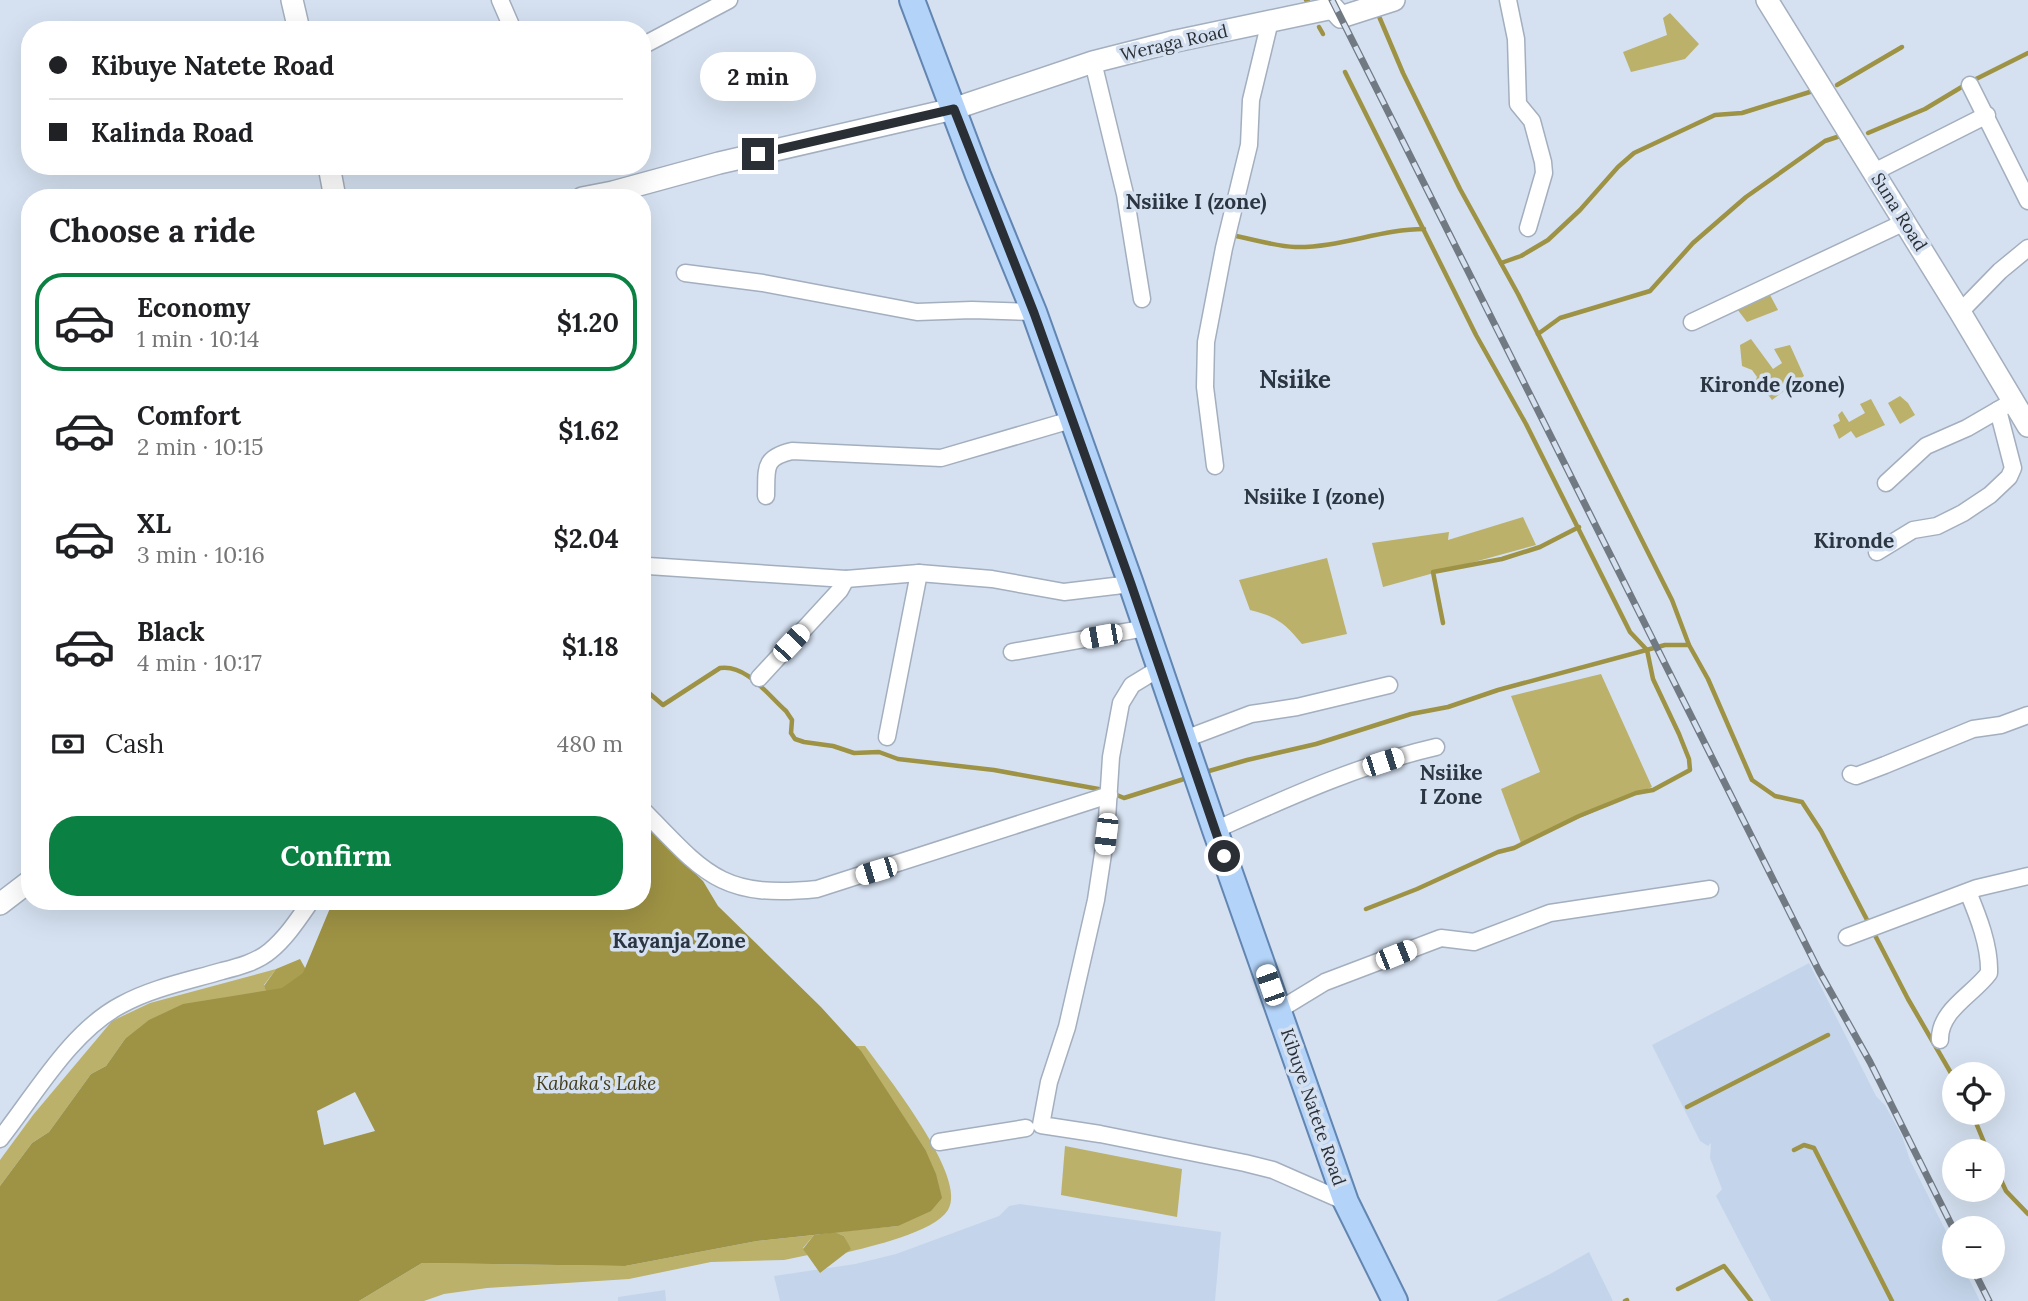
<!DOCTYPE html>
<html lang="en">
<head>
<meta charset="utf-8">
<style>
  body { margin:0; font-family:Lora,serif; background:#f2f2f2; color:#202124; height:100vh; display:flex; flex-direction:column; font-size:26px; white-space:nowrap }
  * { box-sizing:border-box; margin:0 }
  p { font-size:23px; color:#757577 }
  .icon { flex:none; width:38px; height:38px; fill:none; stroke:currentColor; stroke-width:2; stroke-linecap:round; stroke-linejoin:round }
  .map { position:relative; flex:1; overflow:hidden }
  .sheet { position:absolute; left:21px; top:189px; width:630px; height:721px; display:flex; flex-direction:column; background:#fff; border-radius:28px; box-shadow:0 7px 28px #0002 }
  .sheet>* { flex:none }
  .top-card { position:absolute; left:21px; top:21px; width:630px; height:154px; border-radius:28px; box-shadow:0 7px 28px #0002; display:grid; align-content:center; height:154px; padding:0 28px; background:#fff }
  .fabs { position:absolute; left:1942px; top:1062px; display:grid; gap:14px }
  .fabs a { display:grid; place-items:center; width:63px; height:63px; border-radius:50%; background:#fff; box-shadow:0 7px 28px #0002; font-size:35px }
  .end { position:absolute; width:32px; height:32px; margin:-16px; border:9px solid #2a2f35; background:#fff; box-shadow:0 0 0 4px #fff }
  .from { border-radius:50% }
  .bubble { position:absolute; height:49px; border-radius:24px; background:#fff; box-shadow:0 7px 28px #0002; font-size:23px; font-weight:700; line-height:49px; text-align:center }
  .car { position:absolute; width:21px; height:42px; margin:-21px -10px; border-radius:9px; box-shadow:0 0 5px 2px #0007; background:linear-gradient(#fff 24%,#345 0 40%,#fff 0 76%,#345 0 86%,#fff 0) }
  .top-card b { display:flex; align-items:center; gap:24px; height:66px; font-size:26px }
  .top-card b+b { border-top:2px solid #e0e0e0 }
  .top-card i { width:18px; height:18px; background:#202124 }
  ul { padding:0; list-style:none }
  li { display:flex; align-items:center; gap:21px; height:98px; margin:0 14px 10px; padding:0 14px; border:4px solid transparent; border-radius:28px }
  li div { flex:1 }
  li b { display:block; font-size:26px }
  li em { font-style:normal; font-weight:700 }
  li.current { border-color:#0b8043 }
  li>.icon { width:63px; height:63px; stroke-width:1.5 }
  h2 { padding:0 28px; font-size:32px; line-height:84px }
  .pay { display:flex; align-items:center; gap:18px; height:77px; padding:0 28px; font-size:26px }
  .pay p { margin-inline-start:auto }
  .action { display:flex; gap:14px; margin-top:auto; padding:14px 28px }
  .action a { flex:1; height:80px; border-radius:28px; background:#0b8043; color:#fff; font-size:28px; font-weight:700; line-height:80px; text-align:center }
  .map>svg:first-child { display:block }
</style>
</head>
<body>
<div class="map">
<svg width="2028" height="1301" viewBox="0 0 2028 1301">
  <rect width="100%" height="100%" fill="#d5e1f1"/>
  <g fill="#c4d5eb">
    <path d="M 1809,963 L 1876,1096 L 1885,1105 L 1902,1136 L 1910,1160 L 1955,1249 L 1955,1267 L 1963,1267 L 1980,1301 L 1771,1301 L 1743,1248 L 1716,1196 L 1722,1189 L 1710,1158 L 1711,1143 L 1708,1146 L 1700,1141 L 1652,1045 Z"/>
    <path d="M 1020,1204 L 1221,1232 L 1215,1301 L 780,1301 L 774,1276 L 855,1264 L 896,1254 L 999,1216 L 1009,1206 Z"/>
    <path d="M 1589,1252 L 1613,1301 L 1496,1301 L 1550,1274 Z"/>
    <path d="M 665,1290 L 666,1301 L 618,1301 L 618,1297 Z"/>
  </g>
  <g fill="#bbb16b">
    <path d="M 1670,13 L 1699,44 L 1685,59 L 1631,72 L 1623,52 L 1667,35 L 1663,18 Z"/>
    <path d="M 1769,293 L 1778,310 L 1747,322 L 1737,309 Z"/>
    <path d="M 1751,339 L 1773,369 L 1782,363 L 1774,349 L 1790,345 L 1804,376 L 1772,400 L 1766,392 L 1758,395 L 1755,382 L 1757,377 L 1752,370 L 1742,366 L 1740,345 Z"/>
    <path d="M 1900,396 L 1908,403 L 1915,415 L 1900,424 L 1888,403 Z"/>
    <path d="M 1871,399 L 1885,425 L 1856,438 L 1851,431 L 1839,439 L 1833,425 L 1840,421 L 1838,415 L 1842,411 L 1849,422 L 1865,413 L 1860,404 Z"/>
    <path d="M 1523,517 L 1536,545 L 1383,587 L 1372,543 L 1449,532 L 1448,540 Z"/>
    <path d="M 1327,558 L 1347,634 L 1302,644 C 1284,622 1277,617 1250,610 L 1239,580 Z"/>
    <path d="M 1601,674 L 1652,787 L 1521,843 L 1501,789 L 1540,772 L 1511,696 Z"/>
    <path d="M 276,969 L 264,985 L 266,992 L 125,1039 L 106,1066 L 91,1074 L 49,1132 L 32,1143 L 0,1186 L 0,1160 L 33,1115 L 112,1021 L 150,1003 Z"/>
    <path d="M 856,1046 L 865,1046 C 885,1074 969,1178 948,1210 C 933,1233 871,1246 845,1253 L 850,1249 L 844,1236 L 835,1232 L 898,1226 L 925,1149 Z"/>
    <path d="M 1065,1146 L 1182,1169 L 1177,1217 L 1061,1195 Z"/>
    <path d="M 814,1235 L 803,1248 L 808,1255 L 784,1260 L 711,1262 L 629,1279 L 487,1288 L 444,1294 L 424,1301 L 359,1301 L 422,1263 L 625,1266 L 757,1241 Z"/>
  </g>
  <g fill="#aa9e50">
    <path d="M 300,959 L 313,982 L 269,1000 L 264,986 L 276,969 Z"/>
    <path d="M 835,1232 L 844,1236 L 851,1249 L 820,1273 L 803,1249 L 814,1235 Z"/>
  </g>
  <path fill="#9e9244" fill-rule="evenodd" d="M 642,822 L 703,881 L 718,906 L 821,1007 L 861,1051 L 925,1149 L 936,1174 L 942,1198 L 931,1211 L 898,1226 L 757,1241 L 625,1266 L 422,1263 L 359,1301 L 0,1301 L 0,1186 L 32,1143 L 49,1132 L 91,1074 L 106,1066 L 125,1039 L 149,1020 L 183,1004 L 282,988 L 303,973 L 333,901 L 642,901 ZM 355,1092 L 375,1131 L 324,1145 L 317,1111 Z"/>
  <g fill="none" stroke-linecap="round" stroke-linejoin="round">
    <g stroke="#9e9244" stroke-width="4.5">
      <path d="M 1306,0 L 1308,0"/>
      <path d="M 1378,14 L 1403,73 L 1460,189 L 1518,294 L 1672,600 L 1689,645 L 1708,679 L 1752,780 L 1775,796 L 1802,802 L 1821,831 L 1908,999 L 1955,1080"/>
      <path d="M 1319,27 L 1323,34"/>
      <path d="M 1345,72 L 1476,335 L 1526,424 L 1630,632 L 1647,650 L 1653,679 L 1679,734 L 1689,759 L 1690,770 L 1653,790 L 1636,793 L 1579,816 L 1514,848 L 1498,852 L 1417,889 L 1366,909"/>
      <path d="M 1972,81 L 2028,53"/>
      <path d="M 1837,85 L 1902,47"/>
      <path d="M 1868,133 L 1925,109 L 1965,85"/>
      <path d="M 1231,235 C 1252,239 1274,246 1295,247 C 1339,248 1381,229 1424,229"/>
      <path d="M 1501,263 L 1521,256 L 1548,240 L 1580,210 L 1618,167 L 1634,153 L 1715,115 L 1742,113 L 1813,91"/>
      <path d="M 1538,334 L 1560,318 L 1650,291 L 1693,243 L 1746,197 L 1825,141 L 1843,135"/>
      <path d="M 1443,623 L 1433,572 L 1502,559 L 1540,547 L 1579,527"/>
      <path d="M 642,687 L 663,705 L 720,668 C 746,664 767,694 786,711 L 792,720 L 791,733 L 795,739 L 804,742 L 833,746 L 854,753 L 879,752 L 898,759 L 994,770 L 1104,790"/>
      <path d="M 1202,773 L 1247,760 L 1316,744 L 1411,714 L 1448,707 L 1498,690 L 1665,645 L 1689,645"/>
      <path d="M 1112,793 L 1124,798 L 1187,778"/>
      <path d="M 1687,1107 L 1828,1035"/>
      <path d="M 1972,1113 L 1988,1152"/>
      <path d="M 1794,1150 L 1804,1145 L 1814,1148 L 1892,1301"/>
      <path d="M 1993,1163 L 2006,1191 L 2028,1214"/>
      <path d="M 1678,1289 L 1724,1266 L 1751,1301"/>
      <path d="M 1625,1301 L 1627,1300"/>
    </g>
    <defs>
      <g id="street">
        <path d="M 500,0 L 513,30"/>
        <path d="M 1508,0 L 1516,39 L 1518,104 L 1532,121 L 1543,162 L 1544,173 L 1528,228"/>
        <path d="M 642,46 L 729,0"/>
        <path d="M 1093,62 L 1125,194 L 1142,299"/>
        <path d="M 1970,85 L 2028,201"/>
        <path d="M 1874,172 L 1987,115"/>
        <path d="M 685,273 L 763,283 L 917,312 L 972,310 L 1034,312"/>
        <path d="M 1960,312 L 2000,271 L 2028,248"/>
        <path d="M 1692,322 L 1905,222"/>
        <path d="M 1215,466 L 1205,387 L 1206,342 L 1224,248 L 1249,145 L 1251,100 L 1270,21"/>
        <path d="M 1886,483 L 1926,446 L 1967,428 L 2005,406"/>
        <path d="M 766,496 C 767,469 762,458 792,451 L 941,458 L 1071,420"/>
        <path d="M 1877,552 L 1913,530 L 1937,526 L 1963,513 L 1990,495 L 2009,477 L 2013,468 L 1998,410"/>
        <path d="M 648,566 L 846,579 L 919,573 L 992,579 L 1064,592 L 1131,584"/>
        <path d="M 1012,652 L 1146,628"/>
        <path d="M 1160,668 L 1132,685 L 1121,703 L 1111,757 L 1106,834 L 1096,900 L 1067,1027 L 1049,1082 L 1041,1125 L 1100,1134 L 1245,1163 L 1273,1170 L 1346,1202"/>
        <path d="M 759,678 L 840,590 L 846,579"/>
        <path d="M 887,737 L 919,573"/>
        <path d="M 1185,739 L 1251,714 L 1297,707 L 1389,685"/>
        <path d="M 1851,774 L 1856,776 L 1885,765 L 1973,729 L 2001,725 L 2028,715"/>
        <path d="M 642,809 C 705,874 721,899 817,889 L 1109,795"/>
        <path d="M 1215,830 C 1287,798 1358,765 1436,747"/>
        <path d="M 1847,937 L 1977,888 L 2028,876"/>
        <path d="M 1279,1010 L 1325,982 L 1441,938 L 1474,942 L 1550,913 L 1710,889"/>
        <path d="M 1940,1040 C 1939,1010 1974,994 1989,973 C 1990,946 1978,916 1968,892"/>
        <path d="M 0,1139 C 35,1095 70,1032 121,1005 C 152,988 188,981 222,971 C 238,967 257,962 270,951 C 287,937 299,918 311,901"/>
        <path d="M 939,1142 L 1026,1128"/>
      </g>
      <g id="secondary">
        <path d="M 292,0 L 299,30"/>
        <path d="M 1767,0 L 1960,312 L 2028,426"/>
        <path d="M 329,166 L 335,198"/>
        <path d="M 582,198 L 613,192 L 719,163 L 953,109 L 1093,62 L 1176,41 L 1333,8 L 1341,17 L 1394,0"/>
        <path d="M 0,904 L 30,881"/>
      </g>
      <path id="primary" d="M 912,0 L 978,175 L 1034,312 L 1131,584 L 1215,830 L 1346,1202 L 1395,1301"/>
    </defs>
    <use href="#street" stroke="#a3afbe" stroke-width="19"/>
    <use href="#secondary" stroke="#a3afbe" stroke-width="24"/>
    <use href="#primary" stroke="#6286b1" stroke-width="28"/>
    <use href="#street" stroke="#fff" stroke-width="16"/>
    <use href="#secondary" stroke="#fff" stroke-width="21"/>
    <use href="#primary" stroke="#b3d3f8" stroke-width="24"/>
    <defs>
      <g id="rail">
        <path d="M 1332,0 L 1819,971 L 1870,1062 L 1955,1232"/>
        <path d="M 1972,1267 L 1989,1301"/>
      </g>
    </defs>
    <use href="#rail" stroke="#717983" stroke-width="7"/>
    <use href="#rail" stroke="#d5e1f1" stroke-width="4.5" stroke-dasharray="13" stroke-linecap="butt"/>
  </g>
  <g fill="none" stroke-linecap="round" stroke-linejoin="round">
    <path stroke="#2a2f35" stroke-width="9" d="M 758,154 L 954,109 L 1034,313 L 1131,584 L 1224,856"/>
  </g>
  <g text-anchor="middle" stroke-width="7" stroke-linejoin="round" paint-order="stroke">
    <g font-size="18" fill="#2a2f35" stroke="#d5e1f1">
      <text transform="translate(1174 43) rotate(-13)" y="6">Weraga Road</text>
      <text transform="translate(1899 212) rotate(58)" y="6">Suna Road</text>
      <text transform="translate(1313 1107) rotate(71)" y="6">Kibuye Natete Road</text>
    </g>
    <g font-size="19" font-style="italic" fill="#423c1a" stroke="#d5e1f1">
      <text x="596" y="1090">Kabaka's Lake</text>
    </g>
    <g font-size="21" font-weight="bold" fill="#2c3642" stroke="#d5e1f1">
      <text x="1196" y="209">Nsiike I (zone)</text>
      <text x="1772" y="392">Kironde (zone)</text>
      <text x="1314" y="504">Nsiike I (zone)</text>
      <text x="1854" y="548">Kironde</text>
      <text x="1451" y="780">Nsiike<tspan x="1451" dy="24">I Zone</tspan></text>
      <text x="679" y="948">Kayanja Zone</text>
    </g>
    <g font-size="24" font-weight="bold" fill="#2c3642" stroke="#d5e1f1">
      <text x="1295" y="388">Nsiike</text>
    </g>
  </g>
</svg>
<div class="fabs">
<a><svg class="icon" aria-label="locate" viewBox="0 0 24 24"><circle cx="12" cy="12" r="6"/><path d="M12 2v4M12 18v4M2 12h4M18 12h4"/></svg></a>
<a>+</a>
<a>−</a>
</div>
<i class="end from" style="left:1224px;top:856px"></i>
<i class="end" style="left:758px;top:154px"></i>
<div class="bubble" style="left:700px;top:52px;width:116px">2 min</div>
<i class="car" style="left:1101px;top:636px;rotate:260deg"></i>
<i class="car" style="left:791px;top:643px;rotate:43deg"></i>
<i class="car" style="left:1383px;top:762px;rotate:72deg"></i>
<i class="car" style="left:1106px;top:834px;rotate:187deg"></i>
<i class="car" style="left:876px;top:871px;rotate:253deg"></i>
<i class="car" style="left:1396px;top:955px;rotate:68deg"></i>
<i class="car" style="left:1270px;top:985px;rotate:341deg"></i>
<div class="top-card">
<b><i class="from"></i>Kibuye Natete Road</b>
<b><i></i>Kalinda Road</b>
</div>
<section class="sheet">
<h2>Choose a ride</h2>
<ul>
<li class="current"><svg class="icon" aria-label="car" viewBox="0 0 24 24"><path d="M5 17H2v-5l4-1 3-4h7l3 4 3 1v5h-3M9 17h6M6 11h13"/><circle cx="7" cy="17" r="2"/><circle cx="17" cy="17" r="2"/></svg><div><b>Economy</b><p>1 min · 10:14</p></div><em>$1.20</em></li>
<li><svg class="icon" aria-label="car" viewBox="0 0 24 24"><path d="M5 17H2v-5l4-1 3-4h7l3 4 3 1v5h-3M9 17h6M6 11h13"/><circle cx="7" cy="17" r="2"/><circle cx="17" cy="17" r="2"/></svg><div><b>Comfort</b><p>2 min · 10:15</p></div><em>$1.62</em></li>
<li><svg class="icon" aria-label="car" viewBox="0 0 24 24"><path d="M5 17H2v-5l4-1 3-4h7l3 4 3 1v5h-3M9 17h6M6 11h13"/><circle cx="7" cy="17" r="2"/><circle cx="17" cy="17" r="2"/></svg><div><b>XL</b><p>3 min · 10:16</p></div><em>$2.04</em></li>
<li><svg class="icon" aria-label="car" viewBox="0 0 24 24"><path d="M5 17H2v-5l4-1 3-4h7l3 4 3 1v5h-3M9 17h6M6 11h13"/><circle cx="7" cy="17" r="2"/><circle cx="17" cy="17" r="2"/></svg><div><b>Black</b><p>4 min · 10:17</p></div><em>$1.18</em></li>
</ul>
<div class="pay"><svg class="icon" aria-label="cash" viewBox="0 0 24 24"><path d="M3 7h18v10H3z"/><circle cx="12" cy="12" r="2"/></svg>Cash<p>480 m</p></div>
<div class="action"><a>Confirm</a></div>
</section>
</div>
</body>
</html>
